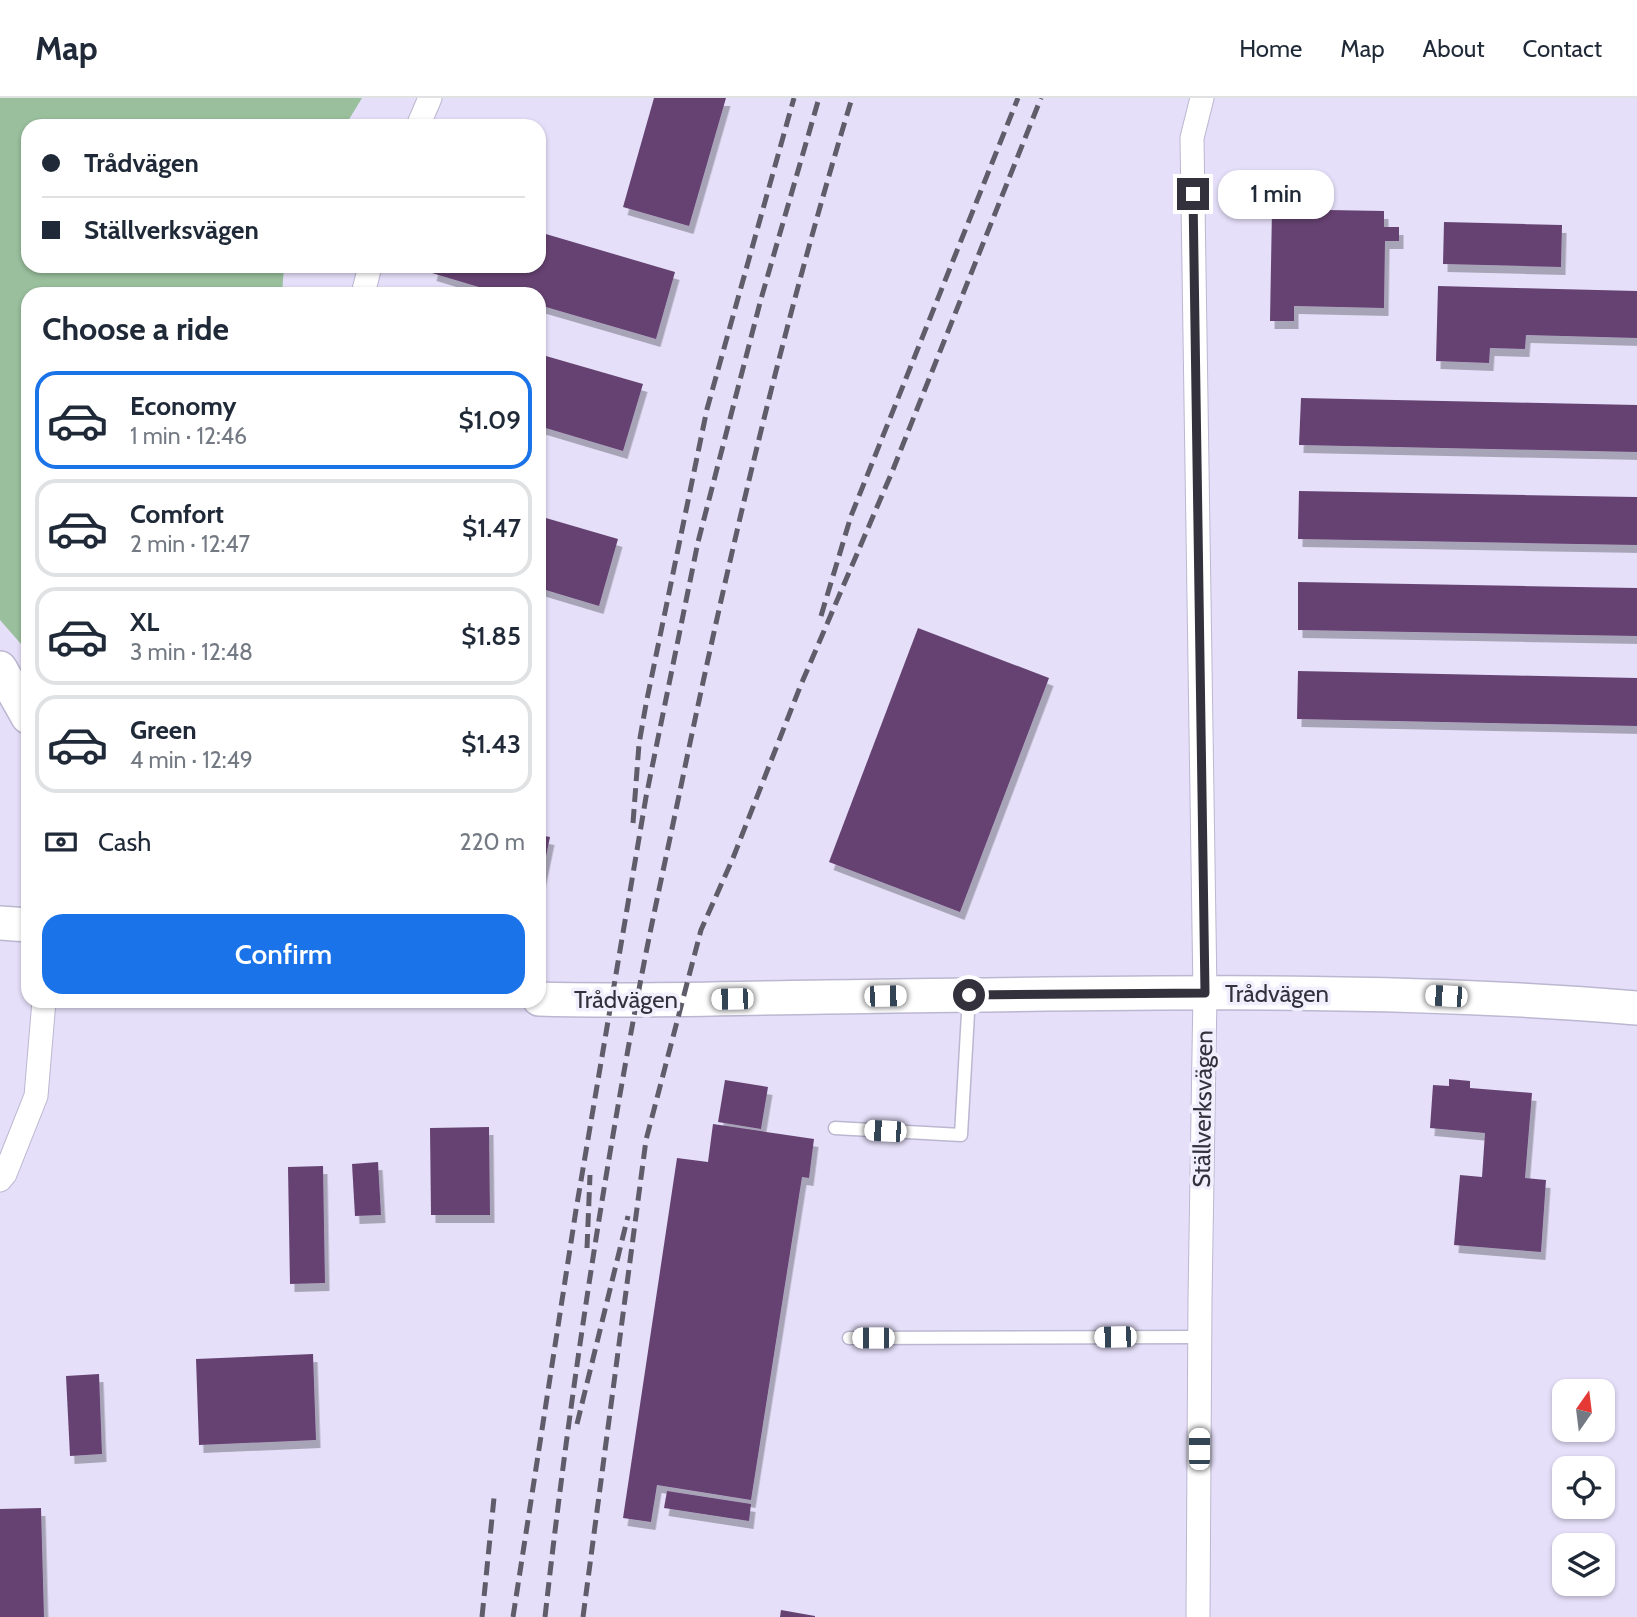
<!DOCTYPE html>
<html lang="en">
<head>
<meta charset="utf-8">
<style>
  body { margin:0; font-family:Cabin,sans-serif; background:#f2f2f3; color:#1f2937; height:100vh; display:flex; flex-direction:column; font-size:26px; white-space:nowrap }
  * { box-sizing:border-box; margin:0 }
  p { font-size:23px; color:#747a83 }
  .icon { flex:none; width:38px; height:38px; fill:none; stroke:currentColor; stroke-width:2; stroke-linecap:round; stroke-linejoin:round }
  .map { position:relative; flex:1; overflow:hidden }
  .drawer { position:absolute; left:21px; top:189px; width:525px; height:721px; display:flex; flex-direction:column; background:#fff; border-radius:21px; box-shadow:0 2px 5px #0004 }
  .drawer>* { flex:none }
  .top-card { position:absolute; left:21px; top:21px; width:525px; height:154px; border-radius:21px; box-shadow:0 2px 5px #0004; display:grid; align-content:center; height:154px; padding:0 21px; background:#fff }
  .needle { width:46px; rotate:14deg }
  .controls { position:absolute; left:1552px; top:1281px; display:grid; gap:14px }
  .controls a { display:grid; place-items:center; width:63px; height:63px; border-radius:14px; background:#fff; box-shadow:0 2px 5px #0004; font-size:35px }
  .end { position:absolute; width:32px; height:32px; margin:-16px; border:9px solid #33313b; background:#fff; box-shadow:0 0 0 4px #fff }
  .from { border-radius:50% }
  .bubble { position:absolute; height:49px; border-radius:21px; background:#fff; box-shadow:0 2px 5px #0004; font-size:23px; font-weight:600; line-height:49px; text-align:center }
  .car { position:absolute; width:21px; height:42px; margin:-21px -10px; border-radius:9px; box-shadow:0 0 5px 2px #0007; background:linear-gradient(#fff 24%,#345 0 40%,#fff 0 76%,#345 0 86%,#fff 0) }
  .top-card b { display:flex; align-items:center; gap:24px; height:66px; font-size:26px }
  .top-card b+b { border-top:2px solid #e0e1e3 }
  .top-card i { width:18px; height:18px; background:#1f2937 }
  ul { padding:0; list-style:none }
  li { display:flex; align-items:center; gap:21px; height:98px; margin:0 14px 10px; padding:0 7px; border:4px solid #e0e1e3; border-radius:21px }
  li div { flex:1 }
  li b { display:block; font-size:26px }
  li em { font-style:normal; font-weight:600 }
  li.selected { border-color:#1a73e8 }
  li>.icon { width:63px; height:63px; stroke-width:1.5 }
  h2 { padding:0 21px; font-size:32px; line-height:84px }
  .pay { display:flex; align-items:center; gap:18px; height:77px; padding:0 21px; font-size:26px }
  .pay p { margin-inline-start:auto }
  .button { display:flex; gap:14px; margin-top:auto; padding:14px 21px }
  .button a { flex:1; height:80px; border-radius:21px; background:#1a73e8; color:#fff; font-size:28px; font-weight:600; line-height:80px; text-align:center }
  header { display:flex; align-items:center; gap:42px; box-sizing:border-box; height:98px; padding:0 35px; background:#fff; border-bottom:2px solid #e0e1e3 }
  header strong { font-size:33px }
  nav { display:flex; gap:38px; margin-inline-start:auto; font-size:24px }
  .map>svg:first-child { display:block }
</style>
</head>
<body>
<header>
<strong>Map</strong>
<nav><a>Home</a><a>Map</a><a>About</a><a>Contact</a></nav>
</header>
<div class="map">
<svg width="1637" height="1519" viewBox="0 0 1637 1519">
  <defs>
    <filter id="shadow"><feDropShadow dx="4.5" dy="8" stdDeviation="0" flood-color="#0004"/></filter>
  </defs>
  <rect width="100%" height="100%" fill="#e5dff9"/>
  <path fill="#99bf9d" d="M 0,0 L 362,0 L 345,28 L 28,28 L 28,168 L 284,168 L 282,196 L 28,196 L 28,554 L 0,522 Z"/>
  <g fill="#664372" filter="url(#shadow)">
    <path d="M 654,0 L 726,0 L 689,128 L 623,109 Z"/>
    <path d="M 1272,111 L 1384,113 L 1384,129 L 1399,129 L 1399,143 L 1385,143 L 1384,210 L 1294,208 L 1294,223 L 1270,223 Z"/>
    <path d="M 1444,124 L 1562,127 L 1561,169 L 1443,166 Z"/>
    <path d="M 539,134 L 675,174 L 656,241 L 539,207 L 539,196 L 502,196 L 432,175 L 434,168 L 539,168 Z"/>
    <path d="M 1438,188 L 1637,193 L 1637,240 L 1526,237 L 1525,251 L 1490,250 L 1489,265 L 1436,263 Z"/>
    <path d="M 539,256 L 643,286 L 623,353 L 539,328 Z"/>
    <path d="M 1301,300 L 1637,307 L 1637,354 L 1299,347 Z"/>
    <path d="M 1299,393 L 1637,399 L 1637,447 L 1298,441 Z"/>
    <path d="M 539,418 L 618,441 L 599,508 L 539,490 Z"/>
    <path d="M 1298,484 L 1637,490 L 1637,538 L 1298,532 Z"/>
    <path d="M 918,530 L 1049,580 L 960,814 L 829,764 Z"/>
    <path d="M 1298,573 L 1637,580 L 1637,628 L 1297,621 Z"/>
    <path d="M 539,737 L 550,739 L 540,787 L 539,787 Z"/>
    <path d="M 1449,981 L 1470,983 L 1470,990 L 1532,995 L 1525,1080 L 1546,1082 L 1541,1154 L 1454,1147 L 1460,1077 L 1482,1079 L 1485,1035 L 1430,1030 L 1433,987 L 1449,988 Z"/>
    <path d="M 725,982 L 768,989 L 761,1031 L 718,1024 Z"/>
    <path d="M 713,1026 L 814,1041 L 809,1080 L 802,1079 L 751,1402 L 657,1387 L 651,1424 L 623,1420 L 677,1060 L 708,1064 Z"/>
    <path d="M 489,1029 L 490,1117 L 431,1117 L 430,1030 Z"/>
    <path d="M 378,1064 L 381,1117 L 355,1118 L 352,1066 Z"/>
    <path d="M 323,1068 L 325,1185 L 290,1186 L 288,1069 Z"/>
    <path d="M 313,1256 L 316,1342 L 199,1347 L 196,1261 Z"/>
    <path d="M 99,1276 L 102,1356 L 70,1358 L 66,1278 Z"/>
    <path d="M 667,1393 L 751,1406 L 749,1423 L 664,1410 Z"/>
    <path d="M 41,1410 L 44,1519 L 0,1519 L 0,1411 Z"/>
    <path d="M 781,1512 L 815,1518 L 815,1519 L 780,1519 Z"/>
  </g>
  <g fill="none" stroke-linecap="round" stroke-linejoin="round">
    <defs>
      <g id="lane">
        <path d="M 835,1030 L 961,1037 L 969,898"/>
        <path d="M 849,1240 L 1200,1239"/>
      </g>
      <g id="street">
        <path d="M 418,28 L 430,0"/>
        <path d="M 363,196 L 370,168"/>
        <path d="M 0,1082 L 5,1076 L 36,998 L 44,903"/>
        <path d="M 1198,1519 L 1200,1201 L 1205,895 L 1192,40 L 1202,0"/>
      </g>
      <g id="secondary">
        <path d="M 0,570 L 28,619"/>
        <path d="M 0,825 L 28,827"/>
        <path d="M 539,901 C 635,904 730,900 826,899 C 1096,896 1368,887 1637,910"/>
      </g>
    </defs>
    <use href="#lane" stroke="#bcb7d0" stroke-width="15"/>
    <use href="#street" stroke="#bcb7d0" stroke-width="25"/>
    <use href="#secondary" stroke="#bcb7d0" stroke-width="36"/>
    <use href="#lane" stroke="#fff" stroke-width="12"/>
    <use href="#street" stroke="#fff" stroke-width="23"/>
    <use href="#secondary" stroke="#fff" stroke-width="33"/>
    <g stroke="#605d6b" stroke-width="5" stroke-dasharray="14 7" stroke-linecap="butt">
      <path d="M 821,518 L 851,418 L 1018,0"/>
      <path d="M 633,725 L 639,646 L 646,606 L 707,311 L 794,0"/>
      <path d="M 587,1150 L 590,1077"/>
      <path d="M 577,1326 L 628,1118"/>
      <path d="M 482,1519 L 494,1400"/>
      <path d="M 513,1519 L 576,1112 L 646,699 L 698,444 L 761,201 L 819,0"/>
      <path d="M 545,1519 C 568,1312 599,1107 637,902 C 650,831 666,760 681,688 C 729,457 783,227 852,0"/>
      <path d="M 583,1519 L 646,1042 L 701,832 L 733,760 L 800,589 L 892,374 L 1041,0"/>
    </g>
  </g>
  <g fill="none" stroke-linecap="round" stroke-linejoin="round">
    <path stroke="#33313b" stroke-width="9" d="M 969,897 L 1205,895 L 1193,96"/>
  </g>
  <g text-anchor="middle" stroke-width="7" stroke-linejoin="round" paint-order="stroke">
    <g font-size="24" fill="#33313b" stroke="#f1eefe">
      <text x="1277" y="904">Trådvägen</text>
      <text x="626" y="910">Trådvägen</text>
      <text transform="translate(1203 1011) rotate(-89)" y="8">Ställverksvägen</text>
    </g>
  </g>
</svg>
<div class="controls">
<a><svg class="needle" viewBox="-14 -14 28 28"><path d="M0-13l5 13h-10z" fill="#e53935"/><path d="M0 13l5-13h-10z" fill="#747a83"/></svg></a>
<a><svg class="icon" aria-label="locate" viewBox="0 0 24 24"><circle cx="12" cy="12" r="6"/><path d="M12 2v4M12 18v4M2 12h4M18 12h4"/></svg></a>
<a><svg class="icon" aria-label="layers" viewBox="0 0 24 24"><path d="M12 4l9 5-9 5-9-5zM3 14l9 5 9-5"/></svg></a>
</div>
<i class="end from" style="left:969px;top:897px"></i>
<i class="end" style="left:1193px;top:96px"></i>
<div class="bubble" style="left:1218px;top:72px;width:116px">1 min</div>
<i class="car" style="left:885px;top:898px;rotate:89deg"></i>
<i class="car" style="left:1446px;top:898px;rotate:273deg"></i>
<i class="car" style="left:732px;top:901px;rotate:269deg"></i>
<i class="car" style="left:885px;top:1033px;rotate:273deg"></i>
<i class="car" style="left:1115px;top:1239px;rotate:269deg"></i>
<i class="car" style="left:873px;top:1240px;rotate:270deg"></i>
<i class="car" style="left:1199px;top:1351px;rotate:0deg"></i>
<div class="top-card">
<b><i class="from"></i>Trådvägen</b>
<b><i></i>Ställverksvägen</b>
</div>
<section class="drawer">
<h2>Choose a ride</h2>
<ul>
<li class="selected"><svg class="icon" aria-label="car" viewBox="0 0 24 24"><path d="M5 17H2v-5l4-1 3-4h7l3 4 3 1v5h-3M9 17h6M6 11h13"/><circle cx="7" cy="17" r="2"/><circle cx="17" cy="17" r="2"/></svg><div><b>Economy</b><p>1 min · 12:46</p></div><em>$1.09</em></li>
<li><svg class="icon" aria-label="car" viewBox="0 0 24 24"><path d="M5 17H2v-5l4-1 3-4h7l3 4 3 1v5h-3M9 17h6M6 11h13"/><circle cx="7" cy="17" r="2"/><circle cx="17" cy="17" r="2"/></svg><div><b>Comfort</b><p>2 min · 12:47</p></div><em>$1.47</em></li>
<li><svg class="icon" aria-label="car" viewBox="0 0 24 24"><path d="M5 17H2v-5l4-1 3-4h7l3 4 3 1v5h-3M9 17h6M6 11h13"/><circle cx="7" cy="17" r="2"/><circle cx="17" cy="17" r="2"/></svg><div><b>XL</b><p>3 min · 12:48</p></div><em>$1.85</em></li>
<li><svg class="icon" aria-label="car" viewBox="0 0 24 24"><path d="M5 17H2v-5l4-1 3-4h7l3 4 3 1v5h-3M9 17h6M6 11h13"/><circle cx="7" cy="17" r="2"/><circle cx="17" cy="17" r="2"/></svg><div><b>Green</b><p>4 min · 12:49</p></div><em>$1.43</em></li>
</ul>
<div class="pay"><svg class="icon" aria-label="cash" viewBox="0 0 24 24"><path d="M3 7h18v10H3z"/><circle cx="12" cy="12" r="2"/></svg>Cash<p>220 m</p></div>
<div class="button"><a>Confirm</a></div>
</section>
</div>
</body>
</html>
